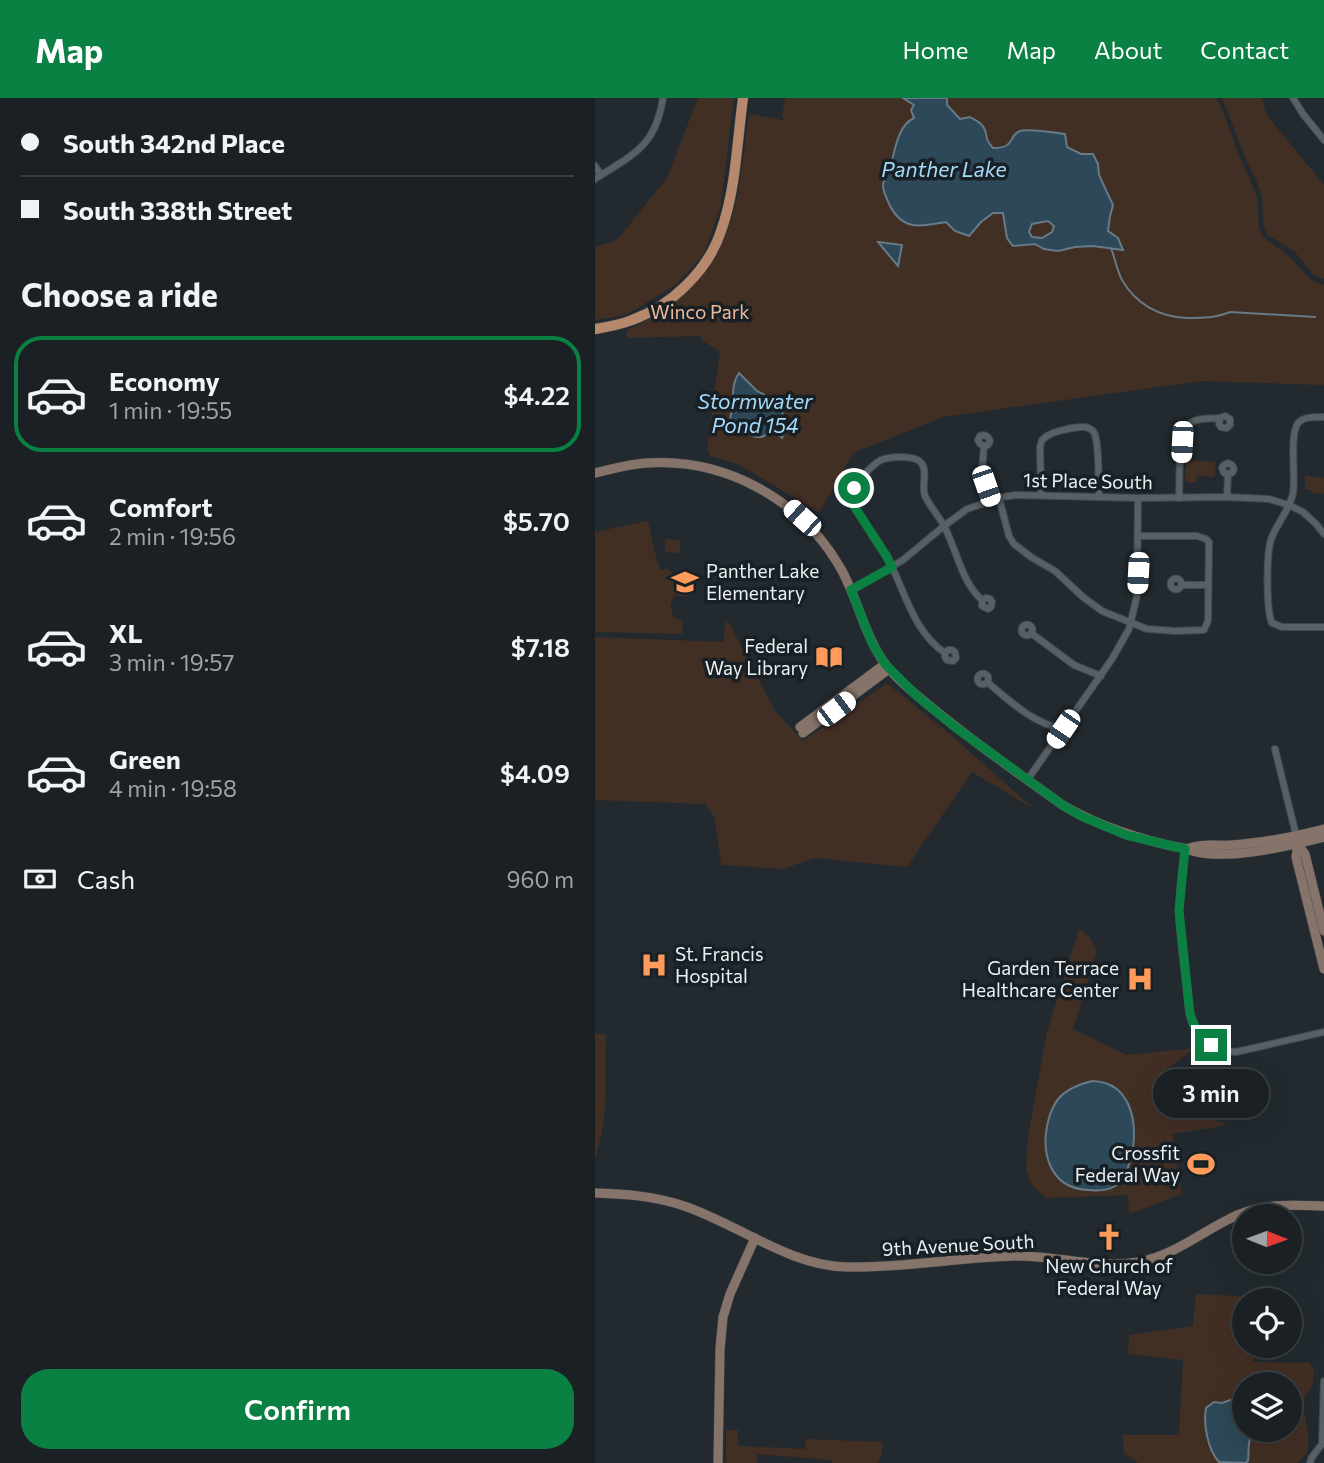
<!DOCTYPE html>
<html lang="en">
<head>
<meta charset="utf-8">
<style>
  body { margin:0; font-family:Commissioner,sans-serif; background:#23282b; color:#f1f3f6; height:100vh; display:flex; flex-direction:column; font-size:26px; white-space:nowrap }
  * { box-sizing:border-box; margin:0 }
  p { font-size:23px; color:#9fa3a6 }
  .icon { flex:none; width:38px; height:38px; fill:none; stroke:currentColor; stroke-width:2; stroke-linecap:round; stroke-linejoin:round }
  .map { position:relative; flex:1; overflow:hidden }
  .side { display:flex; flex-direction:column; background:#1a2023; width:595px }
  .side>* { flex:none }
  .guide { display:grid; align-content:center; height:154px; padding:0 21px; background:#1a2023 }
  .needle { width:46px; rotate:91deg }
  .buttons { position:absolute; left:637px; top:1106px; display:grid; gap:14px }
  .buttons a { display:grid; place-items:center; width:70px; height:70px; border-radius:50%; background:#1a2023; box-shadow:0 7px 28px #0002,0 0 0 2px #383e41; font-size:35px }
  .end { position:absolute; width:32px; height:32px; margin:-16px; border:9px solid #0b8043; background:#fff; box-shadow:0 0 0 4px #fff }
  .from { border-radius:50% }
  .bubble { position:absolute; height:49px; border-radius:24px; background:#1a2023; box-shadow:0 7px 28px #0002,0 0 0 2px #383e41; font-size:23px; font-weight:600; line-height:49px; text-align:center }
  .car { position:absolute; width:21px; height:42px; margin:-21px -10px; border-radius:9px; box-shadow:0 0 5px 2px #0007; background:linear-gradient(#fff 24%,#345 0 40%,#fff 0 76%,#345 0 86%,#fff 0) }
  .guide b { display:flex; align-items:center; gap:24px; height:66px; font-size:26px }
  .guide b+b { border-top:2px solid #383e41 }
  .guide i { width:18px; height:18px; background:#f1f3f6 }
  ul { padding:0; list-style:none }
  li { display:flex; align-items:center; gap:21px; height:116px; margin:0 14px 10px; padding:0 7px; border:4px solid transparent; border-radius:28px }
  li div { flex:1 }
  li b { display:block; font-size:26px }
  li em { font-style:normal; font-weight:600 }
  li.on { border-color:#0b8043 }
  li>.icon { width:63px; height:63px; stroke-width:1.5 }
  h2 { padding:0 21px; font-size:32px; line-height:84px }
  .pay { display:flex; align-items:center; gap:18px; height:77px; padding:0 21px; font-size:26px }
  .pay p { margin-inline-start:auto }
  .action { display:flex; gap:14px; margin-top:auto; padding:14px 21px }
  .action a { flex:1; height:80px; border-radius:28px; background:#0b8043; color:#fff; font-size:28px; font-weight:600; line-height:80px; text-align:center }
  header { display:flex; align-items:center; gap:42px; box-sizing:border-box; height:98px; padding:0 35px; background:#0b8043; color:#fff }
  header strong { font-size:33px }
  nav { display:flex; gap:38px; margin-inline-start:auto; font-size:24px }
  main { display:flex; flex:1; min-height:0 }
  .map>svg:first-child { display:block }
</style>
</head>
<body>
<header>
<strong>Map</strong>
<nav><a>Home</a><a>Map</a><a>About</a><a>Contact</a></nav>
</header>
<main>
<section class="side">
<div class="guide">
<b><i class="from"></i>South 342nd Place</b>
<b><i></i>South 338th Street</b>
</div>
<h2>Choose a ride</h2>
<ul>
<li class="on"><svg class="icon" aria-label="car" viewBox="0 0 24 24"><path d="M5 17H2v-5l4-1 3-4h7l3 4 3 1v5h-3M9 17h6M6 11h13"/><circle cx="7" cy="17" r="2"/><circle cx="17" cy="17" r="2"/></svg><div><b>Economy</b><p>1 min · 19:55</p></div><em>$4.22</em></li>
<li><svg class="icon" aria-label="car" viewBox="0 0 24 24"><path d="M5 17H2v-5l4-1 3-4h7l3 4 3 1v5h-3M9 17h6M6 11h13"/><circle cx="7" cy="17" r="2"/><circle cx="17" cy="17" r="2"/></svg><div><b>Comfort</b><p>2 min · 19:56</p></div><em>$5.70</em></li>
<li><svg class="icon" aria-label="car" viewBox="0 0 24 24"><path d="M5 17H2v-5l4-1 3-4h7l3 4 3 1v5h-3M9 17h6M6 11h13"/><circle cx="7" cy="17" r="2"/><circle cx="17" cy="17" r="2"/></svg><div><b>XL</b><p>3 min · 19:57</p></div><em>$7.18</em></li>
<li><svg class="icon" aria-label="car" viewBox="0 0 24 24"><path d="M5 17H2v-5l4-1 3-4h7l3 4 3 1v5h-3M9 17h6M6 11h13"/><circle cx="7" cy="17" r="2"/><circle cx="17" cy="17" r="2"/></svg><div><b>Green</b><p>4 min · 19:58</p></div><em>$4.09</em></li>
</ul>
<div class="pay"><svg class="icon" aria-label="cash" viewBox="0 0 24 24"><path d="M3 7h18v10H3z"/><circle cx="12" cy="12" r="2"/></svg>Cash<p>960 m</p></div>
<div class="action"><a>Confirm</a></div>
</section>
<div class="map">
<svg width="729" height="1365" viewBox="0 0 729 1365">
  <rect width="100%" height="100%" fill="#222a2f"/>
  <g fill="#422f24" fill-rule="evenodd">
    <path d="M 103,0 L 139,0 L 126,107 L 109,156 L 81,187 L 31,217 L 0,222 L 0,149 L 22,142 L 72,80 Z"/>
    <path d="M 190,0 L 308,0 L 320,7 L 319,20 L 301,43 L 288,87 L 292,102 L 300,117 L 324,129 L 351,124 L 360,133 L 374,138 L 386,124 L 398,115 L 408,115 C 418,125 428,137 440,146 C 458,159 480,146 500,148 C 509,148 518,151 527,152 L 513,133 L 515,118 L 518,107 L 504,77 L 503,66 L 472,49 L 470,36 C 459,35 434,30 425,34 C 412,39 422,50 398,50 L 391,42 L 390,31 L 366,21 L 352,7 L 352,0 L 621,0 L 628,13 L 644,57 L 662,98 L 664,130 L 668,139 L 693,157 L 716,182 L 729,187 L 729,287 L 607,283 L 348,319 L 258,355 L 224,415 L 145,367 L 116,358 L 112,351 L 125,254 L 107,242 L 106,238 L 32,240 L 32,232 C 85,210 125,168 139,112 C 147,81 149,48 154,16 L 189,22 L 187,18 Z"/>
    <path d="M 627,0 L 667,0 L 671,16 L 729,87 L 729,181 L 718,176 L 699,153 L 673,137 C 665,125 669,112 667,99 C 665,88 659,78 654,68 C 644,46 637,22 627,0 Z"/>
    <path d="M 453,123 L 459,128 L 458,134 L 447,140 L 437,139 L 434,134 L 437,126 Z"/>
    <path d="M 591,362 L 621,364 L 620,379 L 602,378 L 601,385 L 590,384 Z"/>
    <path d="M 710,377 L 729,380 L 729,396 L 719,395 L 716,392 L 710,391 Z"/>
    <path d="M 53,423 L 61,459 L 66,473 L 72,470 L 91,489 L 92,498 L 79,498 L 75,507 L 79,520 L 88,523 L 87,536 L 0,534 L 0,434 Z"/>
    <path d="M 70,441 L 85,442 L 85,455 L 70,454 Z"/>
    <path d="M 133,523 L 180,613 L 208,643 L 292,585 L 364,644 L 439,711 L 377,674 L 312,769 L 219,760 L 188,771 L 126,767 L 120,720 L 109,704 L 109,706 L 0,702 L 0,539 L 129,544 L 130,526 Z"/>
    <path d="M 484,831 L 495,840 L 502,853 L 478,931 L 532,957 L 600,950 L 568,974 L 572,1005 L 633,1027 L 577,1036 L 587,1096 L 534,1116 L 533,1097 L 451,1100 L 436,1086 L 431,1070 L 433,1038 L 452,934 ZM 510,985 L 519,989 L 525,995 L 536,1011 L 538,1054 L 528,1080 L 518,1089 L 494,1093 L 450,1044 L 456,1014 Z"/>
    <path d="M 0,936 L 11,936 C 10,978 14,1021 0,1061 Z"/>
    <path d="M 601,1196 L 660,1199 L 659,1202 L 649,1202 L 649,1248 L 659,1248 L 658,1264 L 715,1265 L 719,1274 L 717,1289 C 701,1303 713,1321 713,1338 C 714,1343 713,1350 712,1355 L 702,1365 L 650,1365 L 653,1363 C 654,1357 652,1351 653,1345 C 656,1327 681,1332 695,1332 L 695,1286 L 649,1286 L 649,1297 L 627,1305 L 619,1304 L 611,1310 L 610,1318 L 618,1357 L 627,1365 L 543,1365 L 529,1355 L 528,1337 L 584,1337 L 588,1262 L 533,1256 L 534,1237 L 598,1228 Z"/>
    <path d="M 131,1332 L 143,1332 L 143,1348 L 210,1351 L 211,1341 L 287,1344 L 287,1354 L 283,1365 L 237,1365 L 237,1362 L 162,1356 L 162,1365 L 131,1365 Z"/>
  </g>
  <g fill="#2d4858" stroke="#667a87" stroke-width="2" fill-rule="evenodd">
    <path d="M 308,0 L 352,0 L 352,7 L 365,21 L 375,19 C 380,22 386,24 389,30 C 394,39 388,39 398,50 C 422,50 412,38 425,33 C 434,30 459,35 470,36 L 472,49 L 486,56 L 498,56 L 503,66 L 504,77 L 518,107 L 515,118 L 513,133 L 523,140 L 528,152 L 498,148 L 480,149 L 463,153 L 449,151 L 440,146 L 418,148 L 412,140 L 408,115 L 398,115 L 386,124 L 374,138 L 360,133 L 351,124 C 327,128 309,134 295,108 C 293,103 288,94 288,88 C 288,80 294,70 297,62 C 301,47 304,27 319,20 L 316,12 L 319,7 ZM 453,123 L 459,128 L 457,134 L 447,140 L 437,139 L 434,134 L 437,126 Z"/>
    <path d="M 284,144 L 307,147 L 303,168 L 283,144 Z"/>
    <path d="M 144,275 L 162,293 L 186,305 L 188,319 L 193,328 L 187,340 L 178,333 L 167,339 L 161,339 L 135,329 C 134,322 136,318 137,311 C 139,298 136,286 144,275 Z"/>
    <path d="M 497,983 C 540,984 545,1034 534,1066 C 532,1075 528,1084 520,1088 C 512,1093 502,1093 493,1092 C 453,1090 445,1052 454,1020 C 456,1013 459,1006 464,1000 C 472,991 485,986 497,983 Z"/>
    <path d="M 649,1297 L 649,1332 L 671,1332 C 649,1334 655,1347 653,1363 L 650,1365 L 624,1364 C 613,1352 608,1327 611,1310 L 619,1304 L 627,1305 Z"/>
  </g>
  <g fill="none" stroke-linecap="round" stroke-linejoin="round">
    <path stroke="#667a87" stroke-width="2" d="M 516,150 C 520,161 522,172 527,182 C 541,206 564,219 592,220 C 607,220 621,220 635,214 L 720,219"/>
    <defs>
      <g id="street">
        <path d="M 698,0 L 708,16 L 729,42"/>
        <path d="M 0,68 L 6,77"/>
        <path d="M 0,81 C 38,56 60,50 68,0"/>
        <path d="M 729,319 C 721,319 709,318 703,325 C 694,338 701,378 698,395 C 695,411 683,424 677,439 C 671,452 671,512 677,525 L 687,529 L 729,529"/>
        <path d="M 389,348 L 393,347 L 395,343 L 393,339 L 389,337 L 385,338 L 383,342 L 385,346 L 389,348 L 387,373 L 396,403"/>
        <path d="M 446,396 L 445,349 L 447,342 C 455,334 465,333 477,330 C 484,329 492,327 498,333 C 505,341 503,386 504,398"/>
        <path d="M 632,399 L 633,376 L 629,375 L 627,370 L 629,367 L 633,365 L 637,367 L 639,371 L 637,375 L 633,376"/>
        <path d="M 404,400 L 414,438 L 419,446 L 436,459 L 460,473 L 488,499 L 507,513 L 552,531 L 581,533 L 609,532 L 613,523 L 614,444 L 611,441 L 602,438 L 543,438"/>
        <path d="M 584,400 C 585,383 582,332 597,324 C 608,318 621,323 630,318 L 635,321 L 635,327 L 632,330 L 626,329 L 624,326 L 625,321"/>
        <circle cx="581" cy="486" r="5.5"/>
        <path d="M 586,487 L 613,487"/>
        <path d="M 256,492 L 308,462 L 349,428 L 372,411 L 408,399 L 420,397 L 543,400 L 632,399 L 674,401 L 694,407 L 708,414 L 721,426 L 729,436"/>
        <circle cx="432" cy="532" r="5.5"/>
        <path d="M 436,535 L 479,567 L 506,578"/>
        <path d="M 350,555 L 353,552 L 357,552 L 360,554 L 361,560 L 358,563 L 352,562 L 350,559 L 350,555 C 317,533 309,489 291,457 C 281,439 267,423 258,405 C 257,400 256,399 257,394 C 259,386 278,366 286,362 C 295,359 321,356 327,366 C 333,375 326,388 330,398 C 335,409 345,419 350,430 C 362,453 367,485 387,502 L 387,508 L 393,511 L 396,509 L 397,504 L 395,501 L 391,500 L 387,502"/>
        <circle cx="388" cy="581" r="5.5"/>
        <path d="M 392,584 C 415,603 437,625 468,631"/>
        <path d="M 680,651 L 702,741"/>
        <path d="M 433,681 L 517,561 L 534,531 L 542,498 L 543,400"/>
        <path d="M 590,751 C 587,772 584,793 584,815 C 585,838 588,861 591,885 C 593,898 592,914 598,927 C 606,944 623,953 641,954 L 729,934"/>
        <path d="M 715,1365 L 717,1359 L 727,1346 L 729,1283"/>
      </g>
      <g id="secondary">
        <path d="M 0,375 C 17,371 34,366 52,365 C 131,360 207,402 246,471 C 264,503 270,542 294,571 C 308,587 325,600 341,613 C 382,647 426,677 469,708 C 508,730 549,743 592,751 C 627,765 693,748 729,739"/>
        <path d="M 205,629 L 290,566"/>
        <path d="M 208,635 L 294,571"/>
        <path d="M 703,746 L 701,759 L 729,871"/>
        <path d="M 703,746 L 710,756 L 729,833"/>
        <path d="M 592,751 C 607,745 621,748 636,747 C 668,745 698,739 729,731"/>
        <path d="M 0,1095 C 30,1096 60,1098 89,1108 C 143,1126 194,1168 252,1169 C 309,1170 366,1159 422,1158 C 463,1158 504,1171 544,1164 C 582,1157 611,1130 645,1116 C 672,1105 700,1107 729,1108"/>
        <path d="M 123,1365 L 125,1251 L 128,1219 L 135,1196 L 160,1140"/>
      </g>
      <path id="primary" d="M 0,231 C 12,229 25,227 37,222 C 76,208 113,173 126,133 C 141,92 142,43 148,0"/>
    </defs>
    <use href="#street" stroke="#41484c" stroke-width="8"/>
    <use href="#secondary" stroke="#41484c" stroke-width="10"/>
    <use href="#primary" stroke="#41484c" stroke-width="11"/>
    <use href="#street" stroke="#576066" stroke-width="6"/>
    <use href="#secondary" stroke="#86746a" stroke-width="9"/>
    <use href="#primary" stroke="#b6896d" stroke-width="10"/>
  </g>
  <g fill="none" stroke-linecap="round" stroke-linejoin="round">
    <path stroke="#0b8043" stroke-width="9" d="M 259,390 L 257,400 L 259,408 L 292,459 L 297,469 L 256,492 L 277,545 L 290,566 L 322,598 L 360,629 L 469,708 L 486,718 L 531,737 L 590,751 L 584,813 L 595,916 L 602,934 L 616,947"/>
  </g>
  <defs>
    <symbol id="school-bare" viewBox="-9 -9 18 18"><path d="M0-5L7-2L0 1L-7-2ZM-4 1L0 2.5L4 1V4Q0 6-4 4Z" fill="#ff9b5a" stroke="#182025" stroke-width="2.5" paint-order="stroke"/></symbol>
    <symbol id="library-bare" viewBox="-9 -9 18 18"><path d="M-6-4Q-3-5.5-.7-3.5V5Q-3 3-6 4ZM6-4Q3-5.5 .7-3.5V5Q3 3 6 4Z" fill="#ff9b5a" stroke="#182025" stroke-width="2.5" paint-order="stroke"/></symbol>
    <symbol id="hospital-bare" viewBox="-9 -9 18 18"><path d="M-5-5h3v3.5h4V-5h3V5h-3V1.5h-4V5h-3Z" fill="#ff9b5a" stroke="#182025" stroke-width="2.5" paint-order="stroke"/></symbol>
    <symbol id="stadium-bare" viewBox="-9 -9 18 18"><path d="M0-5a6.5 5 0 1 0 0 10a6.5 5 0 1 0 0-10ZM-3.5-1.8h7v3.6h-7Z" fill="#ff9b5a" stroke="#182025" stroke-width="2.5" paint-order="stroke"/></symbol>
    <symbol id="church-bare" viewBox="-9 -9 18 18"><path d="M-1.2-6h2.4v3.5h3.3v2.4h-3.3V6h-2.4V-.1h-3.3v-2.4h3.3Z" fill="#ff9b5a" stroke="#182025" stroke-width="2.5" paint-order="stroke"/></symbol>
  </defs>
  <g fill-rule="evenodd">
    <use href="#school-bare" x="71" y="465" width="38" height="38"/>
    <use href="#library-bare" x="215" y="540" width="38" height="38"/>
    <use href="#hospital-bare" x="40" y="848" width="38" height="38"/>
    <use href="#hospital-bare" x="526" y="862" width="38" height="38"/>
    <use href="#stadium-bare" x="587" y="1047" width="38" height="38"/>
    <use href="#church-bare" x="495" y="1120" width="38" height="38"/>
  </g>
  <g text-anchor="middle" stroke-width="7" stroke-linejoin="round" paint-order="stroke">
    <g font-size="19" fill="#eeba9c" stroke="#182025">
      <text x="105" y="221">Winco Park</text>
    </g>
    <g font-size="19" fill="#ebf0f4" stroke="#182025">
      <text transform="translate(493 383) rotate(1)" y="7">1st Place South</text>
      <text transform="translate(363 1147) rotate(-3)" y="7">9th Avenue South</text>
    </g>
    <g font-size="19" fill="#ebf0f4" stroke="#182025" text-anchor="end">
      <text x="111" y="480" text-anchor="start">Panther Lake<tspan x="111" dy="22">Elementary</tspan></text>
      <text x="213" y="555">Federal<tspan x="213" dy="22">Way Library</tspan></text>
      <text x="80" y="863" text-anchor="start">St. Francis<tspan x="80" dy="22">Hospital</tspan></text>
      <text x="524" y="877">Garden Terrace<tspan x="524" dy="22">Healthcare Center</tspan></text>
      <text x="585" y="1062">Crossfit<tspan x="585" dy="22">Federal Way</tspan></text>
      <text x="514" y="1175" text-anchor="middle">New Church of<tspan x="514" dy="22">Federal Way</tspan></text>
    </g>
    <g font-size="21" font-style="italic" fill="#a4dbfb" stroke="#182025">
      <text x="349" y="79">Panther Lake</text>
      <text x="160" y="311">Stormwater<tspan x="160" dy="24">Pond 154</tspan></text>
    </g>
  </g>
</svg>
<div class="buttons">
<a><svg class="needle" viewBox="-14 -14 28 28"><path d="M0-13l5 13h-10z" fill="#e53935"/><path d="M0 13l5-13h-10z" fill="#9fa3a6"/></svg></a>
<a><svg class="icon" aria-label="locate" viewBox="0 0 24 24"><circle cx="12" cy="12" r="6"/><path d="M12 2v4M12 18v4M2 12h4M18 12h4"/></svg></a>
<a><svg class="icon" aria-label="layers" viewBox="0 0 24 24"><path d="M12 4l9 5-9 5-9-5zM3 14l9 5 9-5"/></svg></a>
</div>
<i class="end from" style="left:259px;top:390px"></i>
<i class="end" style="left:616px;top:947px"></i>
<div class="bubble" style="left:558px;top:971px;width:116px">3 min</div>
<i class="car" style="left:587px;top:344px;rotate:183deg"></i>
<i class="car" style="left:391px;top:388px;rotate:161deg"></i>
<i class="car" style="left:207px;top:420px;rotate:312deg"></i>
<i class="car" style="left:543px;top:475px;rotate:183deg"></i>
<i class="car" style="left:241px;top:611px;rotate:53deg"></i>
<i class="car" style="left:468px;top:631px;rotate:214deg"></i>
</div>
</main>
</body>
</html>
